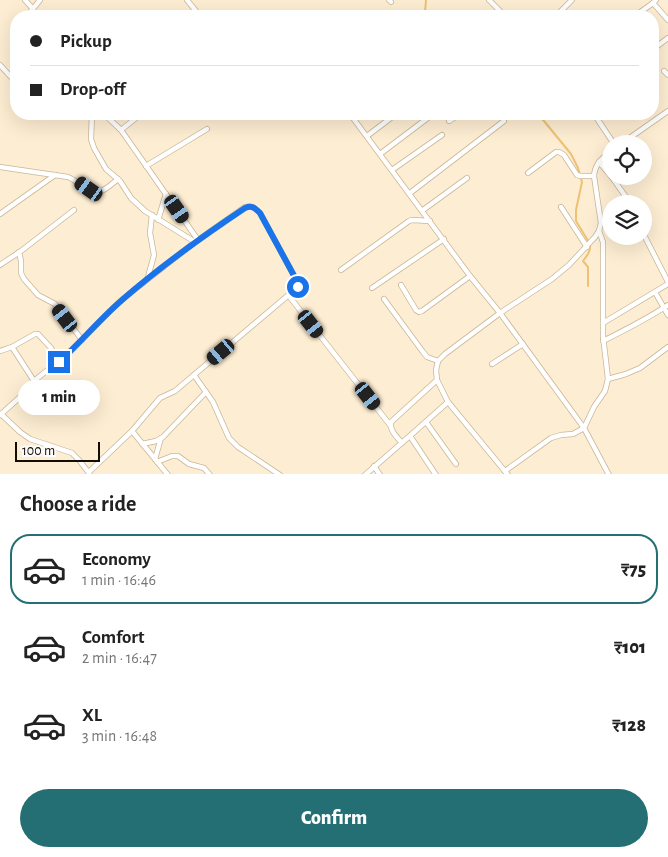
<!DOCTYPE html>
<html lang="en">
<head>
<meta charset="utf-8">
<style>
  body { margin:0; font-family:"Alegreya Sans",sans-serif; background:#f6f6f6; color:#222; height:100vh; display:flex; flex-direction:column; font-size:19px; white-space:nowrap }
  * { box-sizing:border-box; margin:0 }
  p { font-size:16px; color:#767676 }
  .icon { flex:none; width:28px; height:28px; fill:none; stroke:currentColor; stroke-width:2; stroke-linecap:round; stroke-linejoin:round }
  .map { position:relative; height:474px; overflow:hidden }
  .details { display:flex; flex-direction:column; background:#fff; flex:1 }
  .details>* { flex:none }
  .banner { position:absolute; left:10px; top:10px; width:649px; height:110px; border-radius:20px; box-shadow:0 5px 20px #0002; display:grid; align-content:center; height:110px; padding:0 20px; background:#fff }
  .tools { position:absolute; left:602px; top:135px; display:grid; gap:10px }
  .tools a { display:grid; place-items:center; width:50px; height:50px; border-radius:50%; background:#fff; box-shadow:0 5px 20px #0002; font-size:25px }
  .scale { position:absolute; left:15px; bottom:12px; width:85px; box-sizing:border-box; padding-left:5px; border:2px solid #130c03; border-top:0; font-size:14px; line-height:18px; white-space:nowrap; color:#130c03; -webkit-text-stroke:4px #fcfcfc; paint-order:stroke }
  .end { position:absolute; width:22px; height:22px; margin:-11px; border:6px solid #1a73e8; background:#fff; box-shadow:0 0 0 2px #fff }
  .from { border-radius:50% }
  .bubble { position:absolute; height:35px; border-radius:18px; background:#fff; box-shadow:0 5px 20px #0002; font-size:16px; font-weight:800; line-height:35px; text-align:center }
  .car { position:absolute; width:15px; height:30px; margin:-15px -8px; border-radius:6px; box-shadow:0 0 4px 1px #0007; background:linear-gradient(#222 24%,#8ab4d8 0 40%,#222 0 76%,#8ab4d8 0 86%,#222 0) }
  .banner b { display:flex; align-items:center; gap:18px; height:48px; font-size:19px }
  .banner b+b { border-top:1px solid #e0e0e0 }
  .banner i { width:12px; height:12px; background:#222 }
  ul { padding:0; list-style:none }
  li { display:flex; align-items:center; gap:15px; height:70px; margin:0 10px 8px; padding:0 10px; border:2px solid transparent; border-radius:20px }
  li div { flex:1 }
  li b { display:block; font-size:19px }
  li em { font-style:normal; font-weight:800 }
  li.active { border-color:#246f73 }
  li>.icon { width:45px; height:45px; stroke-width:1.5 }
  h2 { padding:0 20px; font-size:22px; line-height:60px }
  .primary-button { display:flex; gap:10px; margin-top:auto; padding:10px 20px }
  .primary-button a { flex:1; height:58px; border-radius:30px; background:#246f73; color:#fff; font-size:20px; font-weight:800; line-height:58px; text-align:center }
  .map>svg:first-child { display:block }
</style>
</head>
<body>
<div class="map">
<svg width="668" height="475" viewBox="0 0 668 475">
  <rect width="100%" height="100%" fill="#fdedd2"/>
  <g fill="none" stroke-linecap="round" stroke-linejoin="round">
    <g stroke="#efc172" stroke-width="2">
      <path d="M 426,0 L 425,12 L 435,16"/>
      <path d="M 536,114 L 544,121 L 571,154 L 578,168 L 582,182 L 576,210 L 576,221 L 590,244 C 591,251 587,256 583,261 L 588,267 L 588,286"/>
    </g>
    <defs>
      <g id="street">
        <path d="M 25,0 L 33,9"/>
        <path d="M 187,0 L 200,16"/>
        <path d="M 389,0 L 391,2"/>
        <path d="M 489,0 L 505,16"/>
        <path d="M 656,0 L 653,3 L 668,20"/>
        <path d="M 27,16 L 40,0"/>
        <path d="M 556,16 L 572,0"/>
        <path d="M 635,16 L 653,3"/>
        <path d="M 652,50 L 668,38"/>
        <path d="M 0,65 L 11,77 L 16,79"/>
        <path d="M 664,71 L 668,75"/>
        <path d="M 92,114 L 91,139 L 94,148 L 106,169 L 120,181 L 131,198 L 145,211 L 195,242"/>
        <path d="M 104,114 L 121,130 L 198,240"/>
        <path d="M 350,114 L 470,276 L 500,313 L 584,428 L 573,434 L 561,435 L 551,438 L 505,471"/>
        <path d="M 594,114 L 614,144"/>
        <path d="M 449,121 L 460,114"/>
        <path d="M 121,130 L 141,114"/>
        <path d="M 367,136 L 396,114"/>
        <path d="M 621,144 L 668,111"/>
        <path d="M 380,154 L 433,114"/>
        <path d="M 599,162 L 611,176"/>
        <path d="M 146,166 L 207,129"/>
        <path d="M 0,167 L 68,177 C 78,181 90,195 101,191 C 107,189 113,183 118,179"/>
        <path d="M 392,170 L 442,135"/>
        <path d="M 528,173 L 556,152 L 559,152 L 564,155 L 577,175 L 580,176 L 594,176"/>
        <path d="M 611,176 L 631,204"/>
        <path d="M 410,193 L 504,121"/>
        <path d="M 561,207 L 587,247"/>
        <path d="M 423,210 L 467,178"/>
        <path d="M 0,214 L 55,175"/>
        <path d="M 158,220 L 166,194"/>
        <path d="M 599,231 L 603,242 L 603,336 L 608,379 L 605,391 L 594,407 L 584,428 L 609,475"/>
        <path d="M 644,235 L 668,282"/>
        <path d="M 19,252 L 21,261 L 21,273 L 24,279 L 38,295 L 55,304 L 82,340"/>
        <path d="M 0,265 L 21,251 L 74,210"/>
        <path d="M 341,270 L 409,221 L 412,220 L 430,221"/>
        <path d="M 148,277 L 154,255 L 150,233 L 152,215"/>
        <path d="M 401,285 L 416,310 L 419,312 L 422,311 L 470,276"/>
        <path d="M 372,288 L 444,239"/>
        <path d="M 655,292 L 668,315"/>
        <path d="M 289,296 L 390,425"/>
        <path d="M 384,299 L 423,352 L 427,357 L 438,361"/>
        <path d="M 603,323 L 668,284"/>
        <path d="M 603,341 C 625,330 647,319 668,305"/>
        <path d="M 12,347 L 34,381"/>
        <path d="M 0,351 L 12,347 L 35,334 L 38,334 L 51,348 L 59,362"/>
        <path d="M 492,364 L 523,344"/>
        <path d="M 194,375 L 213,402 L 229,438 L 238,447 L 280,475"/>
        <path d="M 608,379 L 626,374 L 640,368 L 668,347"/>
        <path d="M 1,414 L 20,432 L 30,439 L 72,453 L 79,460 L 89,473"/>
        <path d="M 0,415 L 19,398 L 34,381 L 71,351 L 112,309 L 124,298 L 195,242 L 245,207 C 252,205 255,208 260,213 L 298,283 L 298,287 L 175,391 L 160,398 L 132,431 L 89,472"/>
        <path d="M 426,422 L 456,464"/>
        <path d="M 132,431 L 168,475"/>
        <path d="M 410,436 L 436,475"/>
        <path d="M 402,443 C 397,437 389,430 391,422 L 437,380"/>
        <path d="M 142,444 L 156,441 L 163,437 L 206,392"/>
        <path d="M 155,459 L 161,438"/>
        <path d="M 157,462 L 172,456 L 178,456 L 189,464 L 204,468 L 210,475"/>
        <path d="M 374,466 L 380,475"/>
        <path d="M 365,475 L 412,434 L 448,402"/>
        <path d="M 508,475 L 448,402 L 437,380 L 436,370 L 438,361 L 445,354 L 500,313 L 552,279 L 569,265 L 595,237 L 599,231 L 601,223 L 594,176 C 595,163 602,159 611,151"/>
      </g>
    </defs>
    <use href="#street" stroke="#cab696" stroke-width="6"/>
    <use href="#street" stroke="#fff" stroke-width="4.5"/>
  </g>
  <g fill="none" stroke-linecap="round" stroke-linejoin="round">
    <path stroke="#1a73e8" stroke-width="6" d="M 59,362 C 81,342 100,319 122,300 C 161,266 203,236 245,208 C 252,205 255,208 260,213 L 298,283 L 298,287"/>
  </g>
</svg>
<div class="tools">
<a><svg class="icon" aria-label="locate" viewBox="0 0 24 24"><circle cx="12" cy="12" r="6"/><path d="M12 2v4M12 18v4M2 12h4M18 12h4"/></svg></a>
<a><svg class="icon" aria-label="layers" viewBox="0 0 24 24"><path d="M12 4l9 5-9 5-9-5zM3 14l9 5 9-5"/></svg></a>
</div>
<div class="scale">100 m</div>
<i class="end from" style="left:298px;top:287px"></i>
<i class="end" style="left:59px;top:362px"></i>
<div class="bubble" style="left:18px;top:380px;width:82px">1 min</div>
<i class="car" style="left:89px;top:189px;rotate:305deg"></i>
<i class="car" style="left:177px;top:209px;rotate:145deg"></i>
<i class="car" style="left:65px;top:318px;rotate:323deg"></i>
<i class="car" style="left:311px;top:324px;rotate:142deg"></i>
<i class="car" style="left:221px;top:352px;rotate:230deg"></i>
<i class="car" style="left:368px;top:396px;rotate:142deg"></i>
<div class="banner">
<b><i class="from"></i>Pickup</b>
<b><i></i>Drop-off</b>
</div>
</div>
<section class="details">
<h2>Choose a ride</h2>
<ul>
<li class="active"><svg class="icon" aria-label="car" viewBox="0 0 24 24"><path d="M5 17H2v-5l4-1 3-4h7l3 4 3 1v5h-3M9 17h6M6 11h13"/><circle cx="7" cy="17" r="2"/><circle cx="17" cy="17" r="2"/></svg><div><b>Economy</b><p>1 min · 16:46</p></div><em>₹75</em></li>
<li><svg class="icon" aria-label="car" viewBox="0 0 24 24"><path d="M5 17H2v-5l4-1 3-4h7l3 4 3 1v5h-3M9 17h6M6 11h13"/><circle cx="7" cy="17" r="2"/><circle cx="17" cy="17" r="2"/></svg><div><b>Comfort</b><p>2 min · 16:47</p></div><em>₹101</em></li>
<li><svg class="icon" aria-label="car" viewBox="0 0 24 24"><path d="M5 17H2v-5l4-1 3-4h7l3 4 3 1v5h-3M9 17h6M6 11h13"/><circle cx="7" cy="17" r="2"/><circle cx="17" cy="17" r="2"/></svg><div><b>XL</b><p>3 min · 16:48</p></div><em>₹128</em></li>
</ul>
<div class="primary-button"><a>Confirm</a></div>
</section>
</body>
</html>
